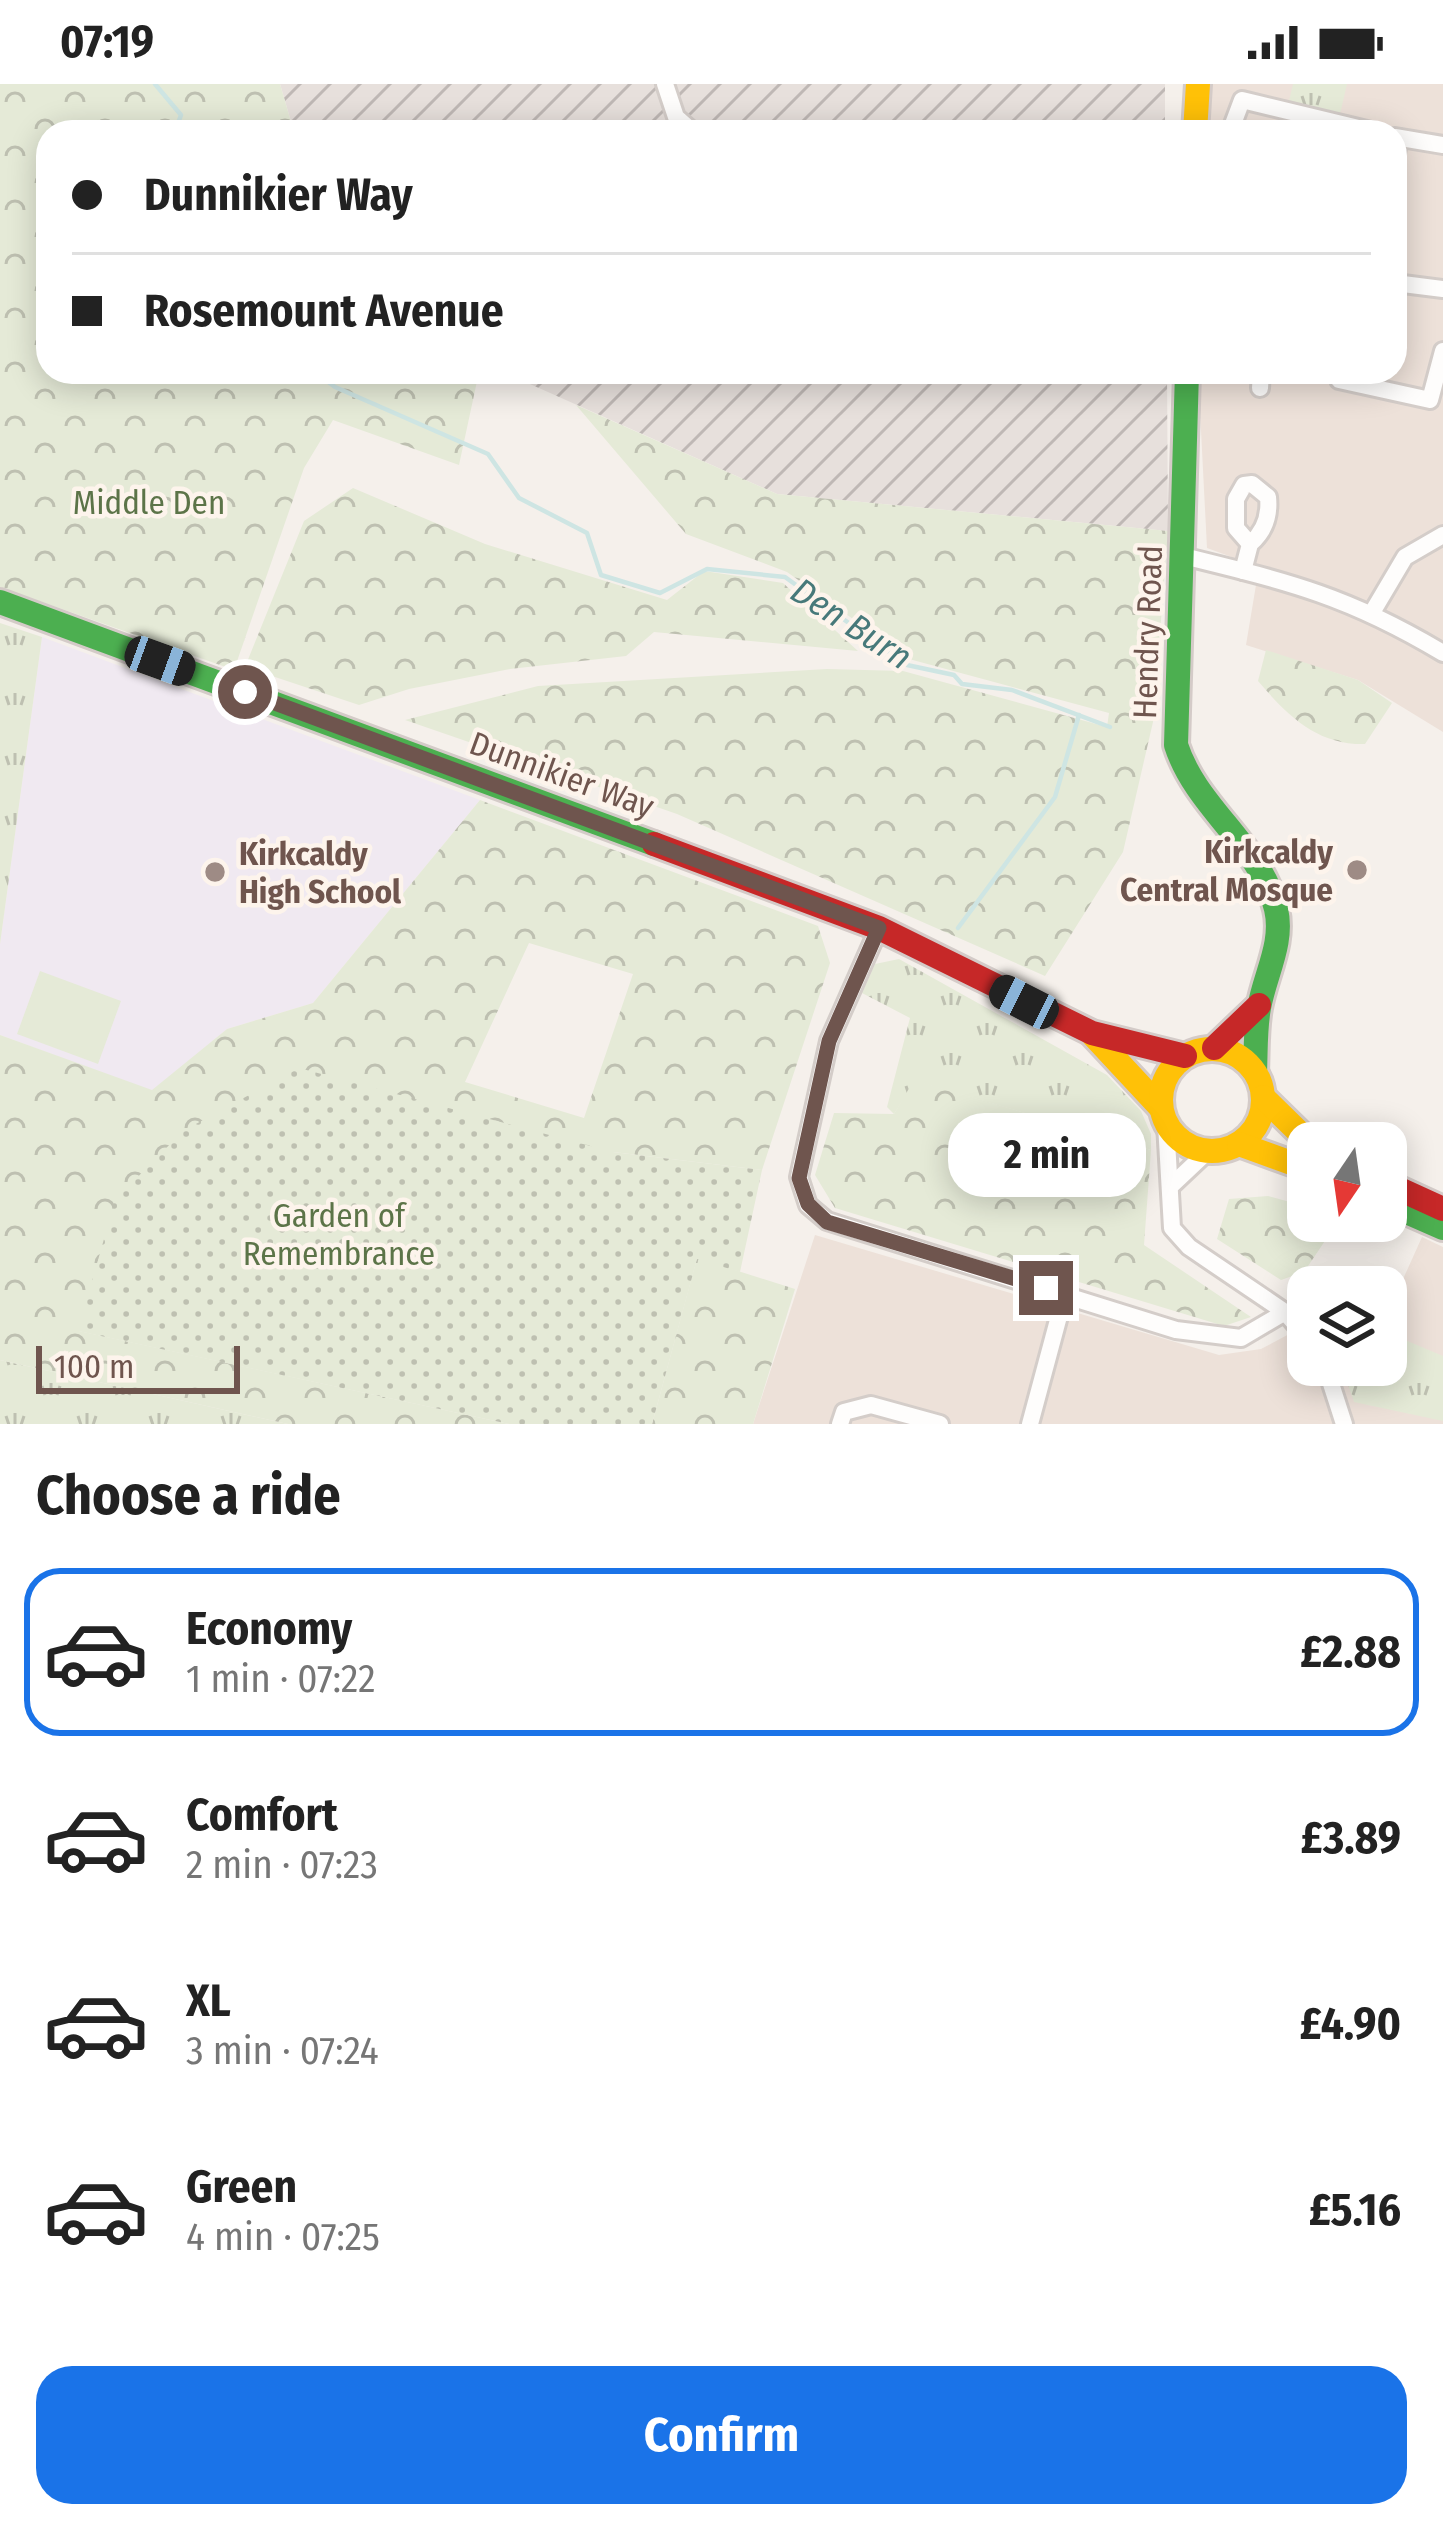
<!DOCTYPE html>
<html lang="en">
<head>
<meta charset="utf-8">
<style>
  body { margin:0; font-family:"Fira Sans Condensed",sans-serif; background:#f6f6f6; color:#222; height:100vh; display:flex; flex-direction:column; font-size:45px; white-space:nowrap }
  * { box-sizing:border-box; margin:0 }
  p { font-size:39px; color:#767676 }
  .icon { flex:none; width:66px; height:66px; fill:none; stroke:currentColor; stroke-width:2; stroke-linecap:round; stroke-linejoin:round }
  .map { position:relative; height:1340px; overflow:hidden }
  .sheet { display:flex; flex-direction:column; background:#fff; flex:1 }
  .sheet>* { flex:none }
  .hud { position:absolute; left:36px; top:36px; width:1371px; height:264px; border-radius:36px; box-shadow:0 6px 30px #0003; display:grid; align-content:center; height:264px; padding:0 36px; background:#fff }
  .needle { width:78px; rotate:193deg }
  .controls { position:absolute; left:1287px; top:1038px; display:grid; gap:24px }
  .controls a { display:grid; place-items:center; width:120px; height:120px; border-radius:24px; background:#fff; box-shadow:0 6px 30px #0003; font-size:60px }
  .scale { position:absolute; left:36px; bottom:30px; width:204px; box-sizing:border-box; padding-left:12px; border:6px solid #6f554e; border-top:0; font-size:33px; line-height:42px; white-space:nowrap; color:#6f554e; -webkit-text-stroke:9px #fdf4ec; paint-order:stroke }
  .end { position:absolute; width:54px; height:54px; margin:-27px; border:15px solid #6f554e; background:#fff; box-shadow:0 0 0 6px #fff }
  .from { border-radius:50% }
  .bubble { position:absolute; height:84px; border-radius:36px; background:#fff; box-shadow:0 6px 30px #0003; font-size:39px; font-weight:700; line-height:84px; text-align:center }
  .car { position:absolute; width:36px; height:72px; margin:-36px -18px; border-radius:15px; box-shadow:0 0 9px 3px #0007; background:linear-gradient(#222 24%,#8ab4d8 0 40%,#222 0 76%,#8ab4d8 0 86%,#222 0) }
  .hud b { display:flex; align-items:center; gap:42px; height:114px; font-size:45px }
  .hud b+b { border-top:3px solid #e0e0e0 }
  .hud i { width:30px; height:30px; background:#222 }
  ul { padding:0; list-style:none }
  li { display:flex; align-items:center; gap:36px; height:168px; margin:0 24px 18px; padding:0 12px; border:6px solid transparent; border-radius:36px }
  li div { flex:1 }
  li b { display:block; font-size:45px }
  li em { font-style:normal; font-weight:700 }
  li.active { border-color:#1a73e8 }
  li>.icon { width:108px; height:108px; stroke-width:1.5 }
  h2 { padding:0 36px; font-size:54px; line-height:144px }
  .action { display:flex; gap:24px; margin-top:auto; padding:24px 36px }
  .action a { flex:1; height:138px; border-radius:36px; background:#1a73e8; color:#fff; font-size:48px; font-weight:700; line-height:138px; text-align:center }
  .status { display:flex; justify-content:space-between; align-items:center; height:84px; padding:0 60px; background:#fff; direction:ltr }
  .status svg { height:33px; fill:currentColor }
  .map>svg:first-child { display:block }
</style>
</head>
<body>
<div class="status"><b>07:19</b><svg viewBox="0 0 49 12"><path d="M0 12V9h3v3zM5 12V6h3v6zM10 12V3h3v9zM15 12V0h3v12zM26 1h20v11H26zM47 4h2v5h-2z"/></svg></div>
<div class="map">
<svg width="1443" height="1340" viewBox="0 0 1443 1340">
  <defs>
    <pattern id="industrial-furrows" width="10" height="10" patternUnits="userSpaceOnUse" patternTransform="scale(3)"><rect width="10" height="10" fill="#e7e0dc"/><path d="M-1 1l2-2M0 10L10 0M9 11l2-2" fill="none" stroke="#bfb8b5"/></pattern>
    <pattern id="grass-tufts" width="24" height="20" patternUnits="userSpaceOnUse" patternTransform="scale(3)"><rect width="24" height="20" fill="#e5ead7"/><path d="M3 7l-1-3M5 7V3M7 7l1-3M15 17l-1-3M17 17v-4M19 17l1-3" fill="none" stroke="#bec0b1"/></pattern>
    <pattern id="forest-crowns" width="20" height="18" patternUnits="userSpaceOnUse" patternTransform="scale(3)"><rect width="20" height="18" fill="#e5ead7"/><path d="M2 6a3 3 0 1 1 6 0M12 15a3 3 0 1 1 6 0" fill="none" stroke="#bec0b1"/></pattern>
    <pattern id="garden-dots" width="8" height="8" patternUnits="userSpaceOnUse" patternTransform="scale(3)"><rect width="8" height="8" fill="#e5ead7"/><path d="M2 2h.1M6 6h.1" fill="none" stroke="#bec0b1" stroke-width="1.8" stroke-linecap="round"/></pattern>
  </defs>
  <rect width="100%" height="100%" fill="#f5f0eb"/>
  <g fill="#ede1d9">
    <path d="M 1212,0 L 1443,0 L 1443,648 L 1358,596 L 1246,561 L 1259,483 L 1207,464 L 1198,288 L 1395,288 L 1395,48 L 1209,48 Z"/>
    <path d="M 815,1151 L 1219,1271 L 1261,1265 L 1308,1240 L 1308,1281 L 1386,1281 L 1386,1233 L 1422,1153 L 1443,1163 L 1443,1340 L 753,1340 Z"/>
  </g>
  <g fill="url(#industrial-furrows)">
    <path d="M 280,0 L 1165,0 L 1165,48 L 294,48 Z"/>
    <path d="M 503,288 L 1167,288 L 1168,447 L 777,410 Z"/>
  </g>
  <path fill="#f0e9f1" d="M 42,553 L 480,716 L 313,919 L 227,945 L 152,1007 L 0,951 L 0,860 Z"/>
  <g fill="url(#grass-tufts)">
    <path d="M 1293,0 L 1347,0 L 1340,30 L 1289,17 Z"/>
    <path d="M 0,539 L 42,553 L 0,860 Z"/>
    <path d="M 899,875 L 1107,991 L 1141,1027 L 1151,1050 L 1151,1066 L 915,997 L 894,1030 L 887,1023 L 910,934 L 862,909 L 875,880 Z"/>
    <path d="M 1386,1248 L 1443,1272 L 1443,1337 L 1354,1318 L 1341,1281 L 1386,1281 Z"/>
    <path d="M 0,1276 L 288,1340 L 0,1340 Z"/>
  </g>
  <g fill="url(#forest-crowns)" fill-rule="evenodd">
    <path d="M 0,0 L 280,0 L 294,48 L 48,48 L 48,288 L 479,288 L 459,381 L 333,336 L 304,384 L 234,586 L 0,503 Z"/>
    <path d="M 576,321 L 777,410 L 1168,447 L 1153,638 L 1123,768 L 1045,892 L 677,730 L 405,636 L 538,602 L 827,585 L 903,587 L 1107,643 L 1109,629 L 909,575 L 787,488 L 686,450 Z"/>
    <path d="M 353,404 L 485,460 L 667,516 L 704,487 L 783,499 L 858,567 L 654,548 L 626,572 L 510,585 L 409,605 L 359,621 L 245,583 L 304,437 Z"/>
    <path d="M 1266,566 L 1358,596 L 1392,619 L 1365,660 C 1317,661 1288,632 1258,597 Z"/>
    <path d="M 480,716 L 818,842 L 830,879 L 762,1086 L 613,1068 L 79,1247 L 509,1340 L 288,1340 L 0,1276 L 0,951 L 152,1006 L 227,945 L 313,919 ZM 529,859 L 633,890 L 584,1034 L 465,998 Z"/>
    <path d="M 914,996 L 1151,1066 L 1144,1161 L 1251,1233 L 1224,1242 L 835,1124 L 815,1091 L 834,1029 L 894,1030 Z"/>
    <path d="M 1268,1112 L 1308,1123 L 1308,1137 L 1335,1142 L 1304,1188 L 1281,1196 L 1217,1155 L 1229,1115 Z"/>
    <path d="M 697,1174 L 795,1205 L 753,1340 L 652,1340 Z"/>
  </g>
  <path fill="url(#garden-dots)" d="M 299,984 L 613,1068 L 762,1086 L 740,1188 L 697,1175 L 652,1340 L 509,1340 L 78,1247 L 115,1116 L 183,1047 Z"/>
  <path fill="#e5ead7" d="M 40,887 L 121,917 L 98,980 L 17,950 Z"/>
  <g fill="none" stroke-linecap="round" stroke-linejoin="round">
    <g stroke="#cee5e3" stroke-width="4.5">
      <path d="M 155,0 L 181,31 L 175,48"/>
      <path d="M 315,288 L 335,303 L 488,370 L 519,414 L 587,449 L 601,491 L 660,509 L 707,485 L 785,493 L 907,581 L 954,591 L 962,600 L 1012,606 L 1110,643"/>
      <path d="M 958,844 L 1055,713 L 1079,631"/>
    </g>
    <defs>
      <g id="street">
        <path d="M 665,0 L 676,33 L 693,48"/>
        <path d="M 1230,48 L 1242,16 L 1375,48"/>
        <path d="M 1395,53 L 1443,61"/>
        <path d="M 1395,74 L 1399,54"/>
        <path d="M 1395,199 L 1443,205"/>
        <path d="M 1339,296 L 1430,316 L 1443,267"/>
        <path d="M 1260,304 L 1261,288"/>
        <path d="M 1183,472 C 1289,498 1348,512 1443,569"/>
        <path d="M 1243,487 L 1250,460 L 1236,444 L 1236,415 L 1244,401 L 1252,400 L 1268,413 C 1270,432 1264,448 1250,460"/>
        <path d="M 1373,527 L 1405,473 L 1443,451"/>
        <path d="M 879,844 L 829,957 L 799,1093 L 808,1121 L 827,1137 L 1176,1246 L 1241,1254 L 1285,1228"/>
        <path d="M 1166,1040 L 1172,1144 L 1189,1163 L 1285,1228 L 1308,1255"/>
        <path d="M 1173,1100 L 1207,1068"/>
        <path d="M 1325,1281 L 1344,1340"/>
        <path d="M 840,1340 L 844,1328 L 871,1321 L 940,1340"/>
        <path d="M 1030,1340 L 1065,1210"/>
      </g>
      <g id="fast">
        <path d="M 1187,288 L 1176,661 C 1196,724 1261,762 1276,825 C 1284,859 1265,890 1259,924 C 1255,945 1256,967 1255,988"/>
        <path d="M 0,518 L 654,760"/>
        <path d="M 1386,1119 L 1443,1144"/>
      </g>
      <g id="slow">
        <path d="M 1195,48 L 1198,0"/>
        <path d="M 1093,951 L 1160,1023"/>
        <circle cx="1212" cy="1016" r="51"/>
        <path d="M 1263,1013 L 1310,1059"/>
        <path d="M 1239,1060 L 1308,1085"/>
      </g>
      <g id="jam">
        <path d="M 654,760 L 879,844 L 1092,949 L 1185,972"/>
        <path d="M 1214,964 L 1259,921"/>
        <path d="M 1386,1099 L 1443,1125"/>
      </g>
    </defs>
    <use href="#street" stroke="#d4cdc9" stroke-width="22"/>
    <use href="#fast" stroke="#d4cbc8" stroke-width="30"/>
    <use href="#slow" stroke="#d4cbc8" stroke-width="30"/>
    <use href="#jam" stroke="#d4cbc8" stroke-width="30"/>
    <use href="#street" stroke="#fefdfc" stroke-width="16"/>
    <use href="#fast" stroke="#4caf50" stroke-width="24"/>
    <use href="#slow" stroke="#ffc107" stroke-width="24"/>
    <use href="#jam" stroke="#c62828" stroke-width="24"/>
  </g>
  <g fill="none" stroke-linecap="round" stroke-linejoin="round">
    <path stroke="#6f554e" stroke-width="15" d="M 245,608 L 879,844 L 829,957 L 799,1094 L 808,1120 L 827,1138 L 1046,1204"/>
  </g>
  <g fill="#9e8b85" stroke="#fdf4ec" stroke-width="4.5">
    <circle cx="1357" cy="786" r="12"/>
    <circle cx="215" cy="788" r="12"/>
  </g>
  <g text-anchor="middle" stroke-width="9" stroke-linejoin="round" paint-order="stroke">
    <g font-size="33" fill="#5c7448" stroke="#fdf4ec">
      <text x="149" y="430">Middle Den</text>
      <text x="339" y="1143">Garden of<tspan x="339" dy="38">Remembrance</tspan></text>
    </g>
    <g font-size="33" fill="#6f554e" stroke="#fdf4ec">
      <text transform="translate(1147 548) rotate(-88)" y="12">Hendry Road</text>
      <text transform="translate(562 690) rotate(20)" y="12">Dunnikier Way</text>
    </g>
    <g font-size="33" font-weight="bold" fill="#6f554e" stroke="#fdf4ec" text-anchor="end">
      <text x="1333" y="779">Kirkcaldy<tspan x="1333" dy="38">Central Mosque</tspan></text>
      <text x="239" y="781" text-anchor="start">Kirkcaldy<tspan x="239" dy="38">High School</tspan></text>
    </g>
    <g font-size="36" font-style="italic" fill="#47797a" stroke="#fdf4ec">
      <text transform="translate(852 539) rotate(33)" y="13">Den Burn</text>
    </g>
  </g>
</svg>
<div class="controls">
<a><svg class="needle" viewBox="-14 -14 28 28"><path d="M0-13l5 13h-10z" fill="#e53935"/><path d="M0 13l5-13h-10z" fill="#767676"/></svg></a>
<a><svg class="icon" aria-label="layers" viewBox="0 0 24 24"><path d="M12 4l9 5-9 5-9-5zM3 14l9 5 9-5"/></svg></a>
</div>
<div class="scale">100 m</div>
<i class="end from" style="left:245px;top:608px"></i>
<i class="end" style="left:1046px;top:1204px"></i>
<div class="bubble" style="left:948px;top:1029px;width:198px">2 min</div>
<i class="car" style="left:160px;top:577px;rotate:110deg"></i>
<i class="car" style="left:1024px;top:918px;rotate:297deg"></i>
<div class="hud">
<b><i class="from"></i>Dunnikier Way</b>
<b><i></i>Rosemount Avenue</b>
</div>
</div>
<section class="sheet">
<h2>Choose a ride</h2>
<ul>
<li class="active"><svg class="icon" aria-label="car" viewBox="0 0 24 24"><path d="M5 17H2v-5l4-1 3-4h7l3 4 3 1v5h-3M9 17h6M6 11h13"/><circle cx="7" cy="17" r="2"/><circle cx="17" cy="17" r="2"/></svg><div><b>Economy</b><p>1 min · 07:22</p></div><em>£2.88</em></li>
<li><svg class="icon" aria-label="car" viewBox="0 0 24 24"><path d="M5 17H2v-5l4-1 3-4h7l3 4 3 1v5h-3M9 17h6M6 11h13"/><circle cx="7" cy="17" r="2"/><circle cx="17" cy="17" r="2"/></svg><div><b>Comfort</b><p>2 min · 07:23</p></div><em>£3.89</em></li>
<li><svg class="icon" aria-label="car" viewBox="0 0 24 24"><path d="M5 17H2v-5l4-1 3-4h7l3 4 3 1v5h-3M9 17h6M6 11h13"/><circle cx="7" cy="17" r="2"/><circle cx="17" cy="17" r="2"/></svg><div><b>XL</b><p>3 min · 07:24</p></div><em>£4.90</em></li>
<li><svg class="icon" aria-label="car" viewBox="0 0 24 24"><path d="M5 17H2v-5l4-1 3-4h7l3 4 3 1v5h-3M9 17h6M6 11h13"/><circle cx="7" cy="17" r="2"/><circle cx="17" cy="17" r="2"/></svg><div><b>Green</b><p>4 min · 07:25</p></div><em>£5.16</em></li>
</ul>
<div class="action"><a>Confirm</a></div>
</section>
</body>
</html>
